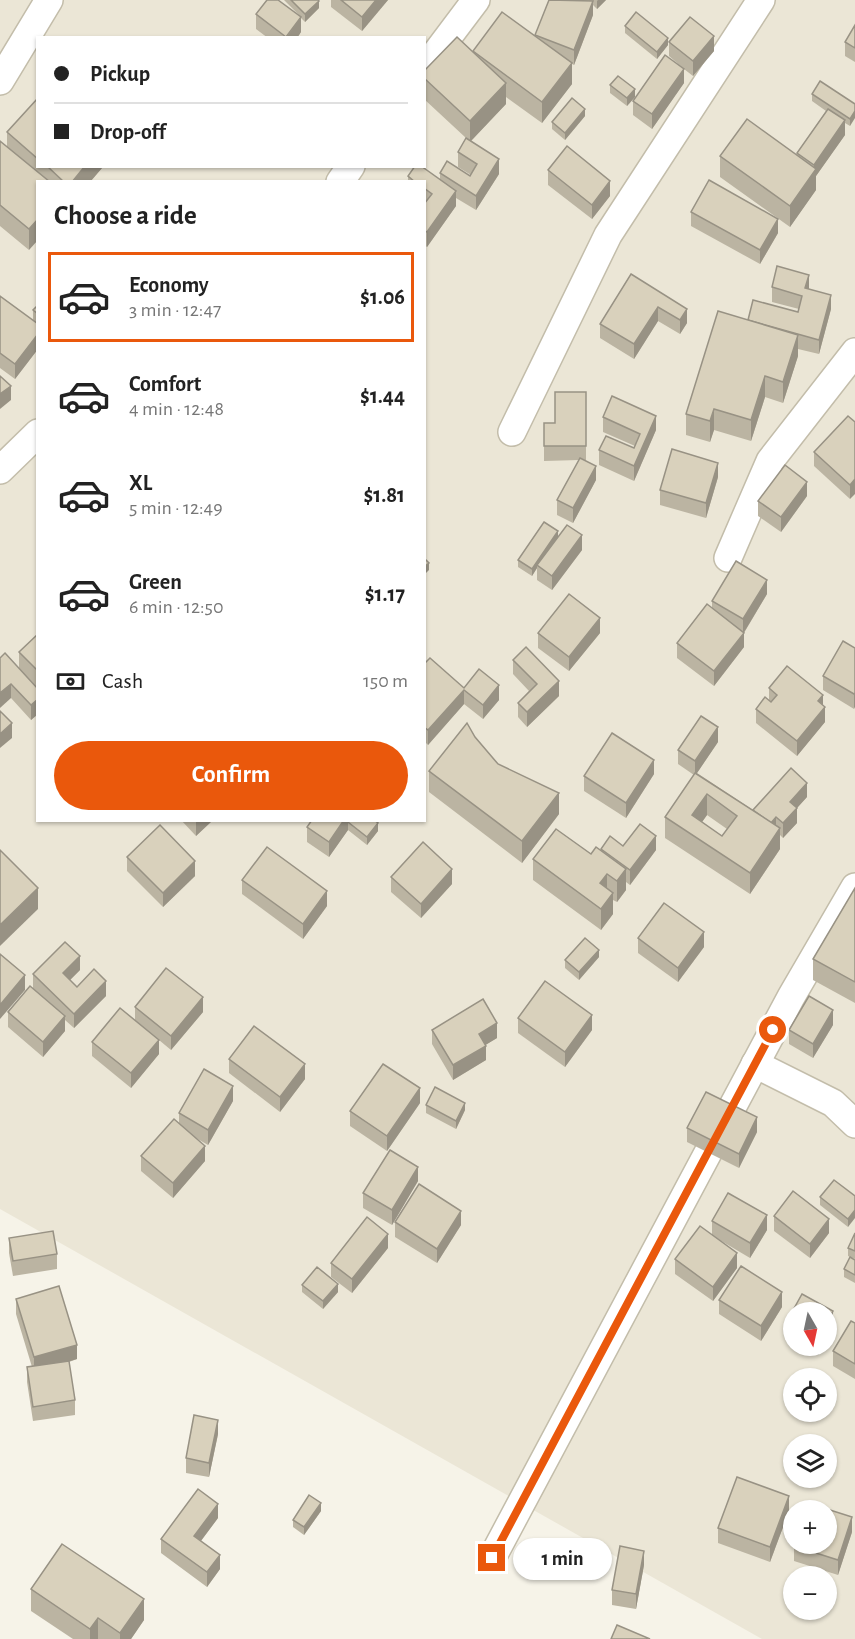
<!DOCTYPE html>
<html lang="en">
<head>
<meta charset="utf-8">
<style>
  body { margin:0; font-family:"Alegreya Sans",sans-serif; background:#f2f2f2; color:#222; height:100vh; display:flex; flex-direction:column; font-size:22px; white-space:nowrap }
  * { box-sizing:border-box; margin:0 }
  p { font-size:20px; color:#767676 }
  .icon { flex:none; width:33px; height:33px; fill:none; stroke:currentColor; stroke-width:2; stroke-linecap:round; stroke-linejoin:round }
  .map { position:relative; flex:1; overflow:hidden }
  .side { position:absolute; left:36px; top:180px; width:390px; height:642px; display:flex; flex-direction:column; background:#fff; border-radius:0px; box-shadow:0 2px 4px #0004 }
  .side>* { flex:none }
  .hud { position:absolute; left:36px; top:36px; width:390px; height:132px; border-radius:0px; box-shadow:0 2px 4px #0004; display:grid; align-content:center; height:132px; padding:0 18px; background:#fff }
  .needle { width:39px; rotate:171deg }
  .buttons { position:absolute; left:783px; top:1302px; display:grid; gap:12px }
  .buttons a { display:grid; place-items:center; width:54px; height:54px; border-radius:50%; background:#fff; box-shadow:0 2px 4px #0004; font-size:30px }
  .end { position:absolute; width:27px; height:27px; margin:-14px; border:8px solid #ea580c; background:#fff; box-shadow:0 0 0 3px #fff }
  .from { border-radius:50% }
  .bubble { position:absolute; height:42px; border-radius:21px; background:#fff; box-shadow:0 2px 4px #0004; font-size:20px; font-weight:700; line-height:42px; text-align:center }
  .hud b { display:flex; align-items:center; gap:21px; height:57px; font-size:22px }
  .hud b+b { border-top:2px solid #e0e0e0 }
  .hud i { width:15px; height:15px; background:#222 }
  ul { padding:0; list-style:none }
  li { display:flex; align-items:center; gap:18px; height:90px; margin:0 12px 9px; padding:0 6px; border:3px solid transparent; border-radius:0px }
  li div { flex:1 }
  li b { display:block; font-size:22px }
  li em { font-style:normal; font-weight:700 }
  li.on { border-color:#ea580c }
  li>.icon { width:54px; height:54px; stroke-width:1.5 }
  h2 { padding:0 18px; font-size:27px; line-height:72px }
  .pay { display:flex; align-items:center; gap:15px; height:66px; padding:0 18px; font-size:22px }
  .pay p { margin-inline-start:auto }
  .action { display:flex; gap:12px; margin-top:auto; padding:12px 18px }
  .action a { flex:1; height:69px; border-radius:36px; background:#ea580c; color:#fff; font-size:24px; font-weight:700; line-height:69px; text-align:center }
  .map>svg:first-child { display:block }
</style>
</head>
<body>
<div class="map">
<svg width="855" height="1639" viewBox="0 0 855 1639">
  <rect width="100%" height="100%" fill="#f6f3e8"/>
  <path fill="#ebe6d6" fill-rule="evenodd" d="M 0,0 L 855,0 L 855,1639 L 762,1639 L 0,1209 ZM 38,38 L 424,38 L 424,166 L 38,166 ZM 38,182 L 424,182 L 424,820 L 38,820 ZM 794,1312 L 826,1312 L 826,1346 L 794,1346 ZM 794,1378 L 826,1378 L 826,1412 L 794,1412 ZM 794,1444 L 826,1444 L 826,1478 L 794,1478 ZM 794,1510 L 826,1510 L 826,1544 L 794,1544 ZM 794,1576 L 826,1576 L 826,1610 L 794,1610 Z"/>
  <g fill="none" stroke-linecap="round" stroke-linejoin="round">
    <defs>
      <g id="minor">
        <path d="M 424,69 L 476,0"/>
        <path d="M 0,81 L 49,0"/>
        <path d="M 340,182 L 351,166"/>
        <path d="M 512,432 L 608,235 L 761,0"/>
        <path d="M 0,470 L 38,433"/>
        <path d="M 728,558 L 770,461 L 855,352"/>
        <path d="M 755,1064 L 833,1103 L 855,1124"/>
        <path d="M 492,1558 L 791,997 L 855,887"/>
      </g>
    </defs>
    <use href="#minor" stroke="#c3bdaa" stroke-width="30"/>
    <use href="#minor" stroke="#fff" stroke-width="27"/>
  </g>
  <g fill="#bbb4a2" fill-rule="evenodd">
    <path d="M 284,0 L 318,0 L 319,8 L 305,22 L 301,18 L 301,32 L 297,38 L 268,38 L 256,29 L 256,14 L 300,16 Z"/>
    <path d="M 331,0 L 388,0 L 362,31 L 331,7 Z"/>
    <path d="M 549,0 L 606,0 L 597,9 L 593,5 L 593,15 L 574,65 L 572,64 L 572,84 L 542,123 L 506,97 L 506,104 L 471,141 L 499,174 L 476,210 L 456,198 L 456,206 L 427,247 L 424,245 L 424,182 L 408,182 L 408,176 L 440,180 L 440,173 L 470,176 L 471,175 L 458,167 L 458,152 L 466,138 L 424,99 L 424,71 L 473,52 L 535,36 Z"/>
    <path d="M 855,25 L 855,62 L 845,56 L 845,42 Z"/>
    <path d="M 625,26 L 668,45 L 657,59 L 625,33 Z"/>
    <path d="M 669,42 L 714,51 L 693,76 L 684,69 L 684,83 L 652,129 L 633,115 L 633,101 L 683,68 L 669,56 Z"/>
    <path d="M 610,85 L 635,97 L 627,106 L 610,93 Z"/>
    <path d="M 812,94 L 855,104 L 850,126 L 845,123 L 845,135 L 816,176 L 816,190 L 790,227 L 720,177 L 720,156 L 797,155 L 797,153 L 826,111 L 812,101 Z"/>
    <path d="M 38,98 L 38,166 L 102,166 L 102,168 L 90,182 L 38,182 L 29,250 L 0,226 L 0,141 L 7,147 L 7,132 Z"/>
    <path d="M 585,116 L 565,140 L 552,129 L 552,122 Z"/>
    <path d="M 548,170 L 610,196 L 592,219 L 548,185 Z"/>
    <path d="M 691,212 L 778,233 L 760,264 L 691,226 Z"/>
    <path d="M 631,274 L 687,323 L 680,334 L 658,321 L 634,359 L 600,338 L 600,324 Z"/>
    <path d="M 772,287 L 809,289 L 831,309 L 819,354 L 798,349 L 798,356 L 783,403 L 765,397 L 751,441 L 714,430 L 710,442 L 686,435 L 686,414 L 748,320 L 798,312 L 799,309 L 772,302 Z"/>
    <path d="M 0,296 L 33,321 L 33,310 L 38,305 L 38,349 L 15,379 L 0,368 Z"/>
    <path d="M 586,392 L 586,460 L 585,460 L 596,480 L 573,523 L 557,515 L 557,500 L 579,460 L 544,461 L 544,423 L 555,423 Z"/>
    <path d="M 603,417 L 656,430 L 634,481 L 599,465 L 599,450 L 634,448 L 635,446 L 603,432 Z"/>
    <path d="M 855,422 L 850,499 L 814,466 L 814,452 Z"/>
    <path d="M 718,477 L 706,518 L 660,505 L 660,490 Z"/>
    <path d="M 807,496 L 781,532 L 758,516 L 758,501 Z"/>
    <path d="M 558,537 L 582,550 L 552,590 L 537,580 L 537,568 L 532,576 L 518,567 L 518,560 Z"/>
    <path d="M 767,594 L 744,633 L 744,647 L 714,686 L 677,658 L 677,643 L 712,608 L 712,601 Z"/>
    <path d="M 538,633 L 600,633 L 569,671 L 538,648 Z"/>
    <path d="M 38,634 L 38,714 L 31,720 L 11,698 L 0,658 L 19,669 L 19,652 Z"/>
    <path d="M 855,648 L 854,709 L 823,690 L 823,676 Z"/>
    <path d="M 513,660 L 559,696 L 527,727 L 518,717 L 518,703 L 529,691 L 513,674 Z"/>
    <path d="M 424,664 L 464,688 L 499,700 L 483,719 L 464,704 L 428,745 L 424,741 Z"/>
    <path d="M 769,688 L 823,706 L 825,722 L 797,756 L 756,723 L 756,709 L 769,700 Z"/>
    <path d="M 475,737 L 498,764 L 559,814 L 522,863 L 429,792 L 429,771 Z"/>
    <path d="M 718,742 L 697,773 L 753,810 L 807,797 L 797,808 L 797,823 L 783,838 L 780,835 L 780,849 L 750,894 L 665,838 L 665,817 L 694,775 L 678,764 L 678,750 ZM 707,815 L 727,829 L 722,836 L 702,822 Z"/>
    <path d="M 654,774 L 626,818 L 584,791 L 584,776 Z"/>
    <path d="M 181,820 L 213,820 L 196,836 Z"/>
    <path d="M 312,820 L 374,820 L 378,831 L 367,845 L 348,830 L 329,857 L 307,842 L 307,827 Z"/>
    <path d="M 623,846 L 656,850 L 630,885 L 626,882 L 626,890 L 617,902 L 613,900 L 613,914 L 601,930 L 533,880 L 533,859 L 591,854 L 601,850 L 601,849 Z"/>
    <path d="M 127,857 L 195,876 L 163,907 L 127,871 Z"/>
    <path d="M 391,877 L 452,884 L 421,918 L 391,892 Z"/>
    <path d="M 242,880 L 327,906 L 303,939 L 242,894 Z"/>
    <path d="M 855,888 L 855,1003 L 813,980 L 813,959 Z"/>
    <path d="M 638,938 L 704,947 L 678,982 L 638,953 Z"/>
    <path d="M 599,957 L 579,980 L 565,968 L 565,960 Z"/>
    <path d="M 80,970 L 70,980 L 77,987 L 106,996 L 74,1028 L 65,1020 L 65,1031 L 43,1057 L 8,1027 L 8,1012 L 33,989 L 33,974 Z"/>
    <path d="M 135,1007 L 203,1012 L 171,1050 L 159,1040 L 159,1054 L 131,1088 L 92,1056 L 92,1042 L 135,1021 Z"/>
    <path d="M 518,1018 L 592,1030 L 565,1067 L 518,1033 Z"/>
    <path d="M 833,1025 L 813,1058 L 789,1044 L 789,1030 Z"/>
    <path d="M 432,1030 L 497,1038 L 485,1045 L 486,1060 L 453,1080 L 432,1044 Z"/>
    <path d="M 229,1059 L 305,1079 L 280,1112 L 229,1073 Z"/>
    <path d="M 233,1101 L 208,1145 L 196,1138 L 205,1161 L 173,1198 L 141,1171 L 141,1156 L 179,1123 L 179,1113 Z"/>
    <path d="M 420,1103 L 387,1151 L 350,1126 L 350,1111 Z"/>
    <path d="M 426,1105 L 465,1110 L 456,1129 L 426,1113 Z"/>
    <path d="M 687,1128 L 757,1132 L 739,1168 L 687,1142 Z"/>
    <path d="M 418,1181 L 392,1225 L 363,1208 L 363,1193 Z"/>
    <path d="M 855,1196 L 848,1227 L 820,1205 L 820,1197 Z"/>
    <path d="M 774,1216 L 829,1233 L 810,1258 L 774,1231 Z"/>
    <path d="M 712,1221 L 767,1230 L 750,1258 L 718,1239 L 737,1268 L 713,1301 L 675,1274 L 675,1259 L 712,1235 Z"/>
    <path d="M 395,1222 L 461,1225 L 437,1263 L 395,1237 Z"/>
    <path d="M 855,1233 L 855,1259 L 848,1256 L 848,1248 Z"/>
    <path d="M 9,1238 L 57,1254 L 57,1269 L 13,1276 L 9,1253 Z"/>
    <path d="M 388,1248 L 352,1293 L 331,1277 L 331,1263 Z"/>
    <path d="M 855,1260 L 855,1283 L 844,1277 L 844,1269 Z"/>
    <path d="M 302,1285 L 338,1292 L 323,1309 L 302,1292 Z"/>
    <path d="M 802,1294 L 833,1311 L 833,1326 L 826,1338 L 826,1312 L 794,1312 L 794,1341 L 786,1337 L 786,1323 Z"/>
    <path d="M 16,1299 L 77,1359 L 69,1362 L 75,1400 L 75,1415 L 33,1421 L 27,1382 L 27,1367 L 32,1367 L 16,1314 Z"/>
    <path d="M 719,1300 L 782,1307 L 761,1341 L 719,1314 Z"/>
    <path d="M 855,1323 L 855,1379 L 833,1366 L 833,1351 Z"/>
    <path d="M 801,1346 L 823,1346 L 818,1355 Z"/>
    <path d="M 218,1434 L 209,1477 L 186,1473 L 186,1458 Z"/>
    <path d="M 321,1511 L 304,1535 L 293,1527 L 293,1520 Z"/>
    <path d="M 789,1511 L 770,1562 L 718,1543 L 718,1528 Z"/>
    <path d="M 218,1518 L 201,1541 L 220,1569 L 207,1587 L 161,1553 L 161,1539 Z"/>
    <path d="M 852,1532 L 838,1575 L 794,1561 L 794,1546 Z"/>
    <path d="M 644,1565 L 636,1609 L 612,1605 L 612,1590 Z"/>
    <path d="M 31,1589 L 144,1620 L 131,1639 L 73,1639 L 31,1611 Z"/>
  </g>
  <g fill="#989284">
    <path d="M 376,0 L 388,0 L 362,31 L 362,17 Z"/>
    <path d="M 598,0 L 606,0 L 597,9 L 597,1 Z"/>
    <path d="M 319,1 L 319,8 L 305,22 L 305,14 Z"/>
    <path d="M 593,1 L 593,15 L 574,65 L 574,50 Z"/>
    <path d="M 301,17 L 301,32 L 297,38 L 286,38 Z"/>
    <path d="M 714,36 L 714,51 L 693,76 L 693,61 Z"/>
    <path d="M 668,38 L 668,45 L 657,59 L 657,52 Z"/>
    <path d="M 572,63 L 572,84 L 542,123 L 542,102 Z"/>
    <path d="M 684,69 L 684,83 L 652,129 L 652,114 Z"/>
    <path d="M 506,83 L 506,104 L 470,142 L 470,121 Z"/>
    <path d="M 635,89 L 635,97 L 627,106 L 627,98 Z"/>
    <path d="M 585,109 L 585,116 L 565,140 L 565,133 Z"/>
    <path d="M 855,111 L 855,118 L 850,126 L 850,119 Z"/>
    <path d="M 845,120 L 845,135 L 816,176 L 816,190 L 790,227 L 790,206 L 814,172 L 814,165 Z"/>
    <path d="M 499,159 L 499,174 L 476,210 L 476,196 Z"/>
    <path d="M 85,166 L 102,166 L 102,168 L 90,182 L 72,182 Z"/>
    <path d="M 610,181 L 610,196 L 592,219 L 592,205 Z"/>
    <path d="M 456,191 L 456,206 L 427,247 L 427,232 Z"/>
    <path d="M 38,219 L 38,240 L 29,250 L 29,229 Z"/>
    <path d="M 778,219 L 778,233 L 760,264 L 760,250 Z"/>
    <path d="M 809,275 L 809,289 L 805,288 Z"/>
    <path d="M 831,295 L 831,309 L 819,354 L 819,340 Z"/>
    <path d="M 658,307 L 658,321 L 634,359 L 634,344 Z"/>
    <path d="M 687,309 L 687,323 L 680,334 L 680,320 Z"/>
    <path d="M 38,334 L 38,349 L 15,379 L 15,364 Z"/>
    <path d="M 798,335 L 798,356 L 783,403 L 783,382 Z"/>
    <path d="M 765,376 L 765,397 L 751,441 L 751,420 Z"/>
    <path d="M 11,386 L 11,400 L 0,409 L 0,394 Z"/>
    <path d="M 714,409 L 714,430 L 710,442 L 710,421 Z"/>
    <path d="M 656,416 L 656,430 L 634,481 L 634,466 Z"/>
    <path d="M 718,463 L 718,477 L 706,518 L 706,503 Z"/>
    <path d="M 596,466 L 596,480 L 573,523 L 573,508 Z"/>
    <path d="M 855,479 L 855,494 L 850,499 L 850,485 Z"/>
    <path d="M 807,482 L 807,496 L 781,532 L 781,517 Z"/>
    <path d="M 558,531 L 558,538 L 537,565 L 537,568 L 532,576 L 532,569 Z"/>
    <path d="M 582,535 L 582,550 L 552,590 L 552,576 Z"/>
    <path d="M 429,563 L 429,570 L 424,575 L 424,567 Z"/>
    <path d="M 767,580 L 767,594 L 743,634 L 743,619 Z"/>
    <path d="M 600,618 L 600,633 L 569,671 L 569,657 Z"/>
    <path d="M 744,633 L 744,647 L 714,686 L 714,671 Z"/>
    <path d="M 559,681 L 559,696 L 527,727 L 527,712 Z"/>
    <path d="M 11,684 L 11,698 L 0,708 L 0,693 Z"/>
    <path d="M 499,685 L 499,700 L 483,719 L 483,705 Z"/>
    <path d="M 464,690 L 464,704 L 428,745 L 428,730 Z"/>
    <path d="M 855,693 L 855,707 L 854,709 L 854,694 Z"/>
    <path d="M 823,695 L 823,709 L 825,707 L 825,722 L 797,756 L 797,741 L 818,701 Z"/>
    <path d="M 38,699 L 38,714 L 31,720 L 31,705 Z"/>
    <path d="M 12,723 L 12,738 L 0,748 L 0,734 Z"/>
    <path d="M 718,727 L 718,742 L 695,776 L 695,761 Z"/>
    <path d="M 654,760 L 654,774 L 626,818 L 626,803 Z"/>
    <path d="M 807,783 L 807,797 L 797,808 L 797,823 L 783,838 L 783,823 L 790,802 Z"/>
    <path d="M 559,793 L 559,814 L 522,863 L 522,841 Z"/>
    <path d="M 707,794 L 707,815 L 692,836 L 692,815 Z"/>
    <path d="M 776,817 L 776,831 L 769,826 Z"/>
    <path d="M 197,820 L 213,820 L 196,836 L 196,822 Z"/>
    <path d="M 344,820 L 354,820 L 348,822 L 348,830 L 329,857 L 329,842 Z"/>
    <path d="M 378,823 L 378,831 L 367,845 L 367,837 Z"/>
    <path d="M 780,828 L 780,849 L 750,894 L 750,873 Z"/>
    <path d="M 656,836 L 656,850 L 630,885 L 630,870 Z"/>
    <path d="M 195,861 L 195,876 L 163,907 L 163,893 Z"/>
    <path d="M 452,869 L 452,884 L 421,918 L 421,904 Z"/>
    <path d="M 626,869 L 626,890 L 617,902 L 617,881 Z"/>
    <path d="M 607,874 L 607,895 L 600,883 Z"/>
    <path d="M 38,888 L 38,909 L 0,946 L 0,925 Z"/>
    <path d="M 327,891 L 327,906 L 303,939 L 303,924 Z"/>
    <path d="M 613,893 L 613,914 L 601,930 L 601,909 Z"/>
    <path d="M 704,932 L 704,947 L 678,982 L 678,968 Z"/>
    <path d="M 599,950 L 599,957 L 579,980 L 579,972 Z"/>
    <path d="M 80,956 L 80,970 L 63,987 L 63,973 Z"/>
    <path d="M 25,975 L 25,990 L 0,1019 L 0,1005 Z"/>
    <path d="M 106,981 L 106,996 L 74,1028 L 74,1014 Z"/>
    <path d="M 203,997 L 203,1012 L 171,1050 L 171,1036 Z"/>
    <path d="M 833,1010 L 833,1025 L 813,1058 L 813,1044 Z"/>
    <path d="M 592,1015 L 592,1030 L 565,1067 L 565,1052 Z"/>
    <path d="M 65,1016 L 65,1031 L 43,1057 L 43,1042 Z"/>
    <path d="M 497,1023 L 497,1038 L 479,1049 L 479,1034 Z"/>
    <path d="M 159,1040 L 159,1054 L 131,1088 L 131,1073 Z"/>
    <path d="M 486,1046 L 486,1060 L 453,1080 L 453,1065 Z"/>
    <path d="M 305,1064 L 305,1079 L 280,1112 L 280,1097 Z"/>
    <path d="M 233,1086 L 233,1101 L 208,1145 L 208,1130 Z"/>
    <path d="M 420,1088 L 420,1103 L 387,1151 L 387,1136 Z"/>
    <path d="M 465,1103 L 465,1110 L 456,1129 L 456,1121 Z"/>
    <path d="M 757,1117 L 757,1132 L 739,1168 L 739,1154 Z"/>
    <path d="M 205,1146 L 205,1161 L 173,1198 L 173,1183 Z"/>
    <path d="M 418,1167 L 418,1181 L 392,1225 L 392,1210 Z"/>
    <path d="M 855,1210 L 855,1218 L 848,1227 L 848,1219 Z"/>
    <path d="M 461,1211 L 461,1225 L 437,1263 L 437,1249 Z"/>
    <path d="M 767,1215 L 767,1230 L 750,1258 L 750,1243 Z"/>
    <path d="M 829,1219 L 829,1233 L 810,1258 L 810,1244 Z"/>
    <path d="M 388,1234 L 388,1248 L 352,1293 L 352,1279 Z"/>
    <path d="M 737,1253 L 737,1268 L 713,1301 L 713,1287 Z"/>
    <path d="M 338,1284 L 338,1292 L 323,1309 L 323,1301 Z"/>
    <path d="M 782,1292 L 782,1307 L 761,1341 L 761,1326 Z"/>
    <path d="M 833,1311 L 833,1326 L 826,1338 L 826,1324 Z"/>
    <path d="M 77,1345 L 77,1359 L 34,1372 L 34,1357 Z"/>
    <path d="M 818,1346 L 823,1346 L 818,1355 Z"/>
    <path d="M 218,1420 L 218,1434 L 209,1477 L 209,1463 Z"/>
    <path d="M 789,1496 L 789,1511 L 770,1562 L 770,1547 Z"/>
    <path d="M 321,1503 L 321,1511 L 304,1535 L 304,1527 Z"/>
    <path d="M 218,1504 L 218,1518 L 194,1550 L 194,1536 Z"/>
    <path d="M 852,1517 L 852,1532 L 838,1575 L 838,1560 Z"/>
    <path d="M 644,1551 L 644,1565 L 636,1609 L 636,1594 Z"/>
    <path d="M 220,1555 L 220,1569 L 207,1587 L 207,1572 Z"/>
    <path d="M 144,1599 L 144,1620 L 131,1639 L 120,1639 L 120,1633 Z"/>
    <path d="M 98,1618 L 98,1639 L 90,1639 L 90,1629 Z"/>
  </g>
  <g fill="#d9d1bc" stroke="#989284" stroke-width="1.5" fill-rule="evenodd">
    <path d="M 267,0 L 278,0 L 301,17 L 286,37 L 256,14 Z"/>
    <path d="M 291,0 L 318,0 L 319,1 L 305,14 Z"/>
    <path d="M 341,0 L 376,0 L 362,17 Z"/>
    <path d="M 549,0 L 593,1 L 574,50 L 535,35 Z"/>
    <path d="M 502,12 L 572,63 L 542,102 L 473,51 Z"/>
    <path d="M 636,12 L 668,38 L 657,52 L 625,26 Z"/>
    <path d="M 690,17 L 714,36 L 693,61 L 669,42 Z"/>
    <path d="M 855,25 L 855,48 L 845,42 Z"/>
    <path d="M 457,37 L 506,83 L 470,121 L 424,78 L 424,71 Z"/>
    <path d="M 665,55 L 684,69 L 652,114 L 633,101 Z"/>
    <path d="M 618,76 L 635,89 L 627,98 L 610,85 Z"/>
    <path d="M 820,81 L 855,104 L 855,111 L 850,119 L 812,94 Z"/>
    <path d="M 38,98 L 38,159 L 7,132 Z"/>
    <path d="M 572,98 L 585,109 L 565,133 L 552,122 Z"/>
    <path d="M 828,109 L 845,120 L 814,165 L 797,153 Z"/>
    <path d="M 747,119 L 816,169 L 790,206 L 720,156 Z"/>
    <path d="M 466,138 L 499,159 L 476,196 L 440,173 L 447,161 L 470,176 L 477,164 L 458,152 Z"/>
    <path d="M 0,141 L 50,182 L 38,182 L 38,219 L 29,229 L 0,205 Z"/>
    <path d="M 567,146 L 610,181 L 592,205 L 548,170 Z"/>
    <path d="M 47,166 L 85,166 L 72,182 L 64,182 Z"/>
    <path d="M 415,166 L 421,166 L 456,191 L 427,232 L 424,230 L 424,204 L 432,194 L 424,188 L 424,182 L 415,182 L 408,176 Z"/>
    <path d="M 709,180 L 778,219 L 760,250 L 691,212 Z"/>
    <path d="M 777,266 L 809,275 L 805,288 L 831,295 L 819,340 L 748,320 L 753,300 L 798,312 L 802,296 L 772,287 Z"/>
    <path d="M 631,274 L 687,309 L 680,320 L 658,307 L 634,344 L 600,324 Z"/>
    <path d="M 0,296 L 38,324 L 38,334 L 15,364 L 0,353 Z"/>
    <path d="M 38,305 L 38,314 L 33,310 Z"/>
    <path d="M 718,311 L 798,335 L 783,382 L 765,376 L 751,420 L 714,409 L 710,421 L 686,414 Z"/>
    <path d="M 0,376 L 11,386 L 0,394 Z"/>
    <path d="M 555,392 L 586,392 L 586,446 L 544,446 L 544,423 L 555,423 Z"/>
    <path d="M 612,396 L 656,416 L 634,466 L 599,450 L 606,436 L 634,448 L 640,434 L 603,417 Z"/>
    <path d="M 848,416 L 855,422 L 855,479 L 850,485 L 814,452 Z"/>
    <path d="M 672,449 L 718,463 L 706,503 L 660,490 Z"/>
    <path d="M 580,458 L 596,466 L 573,508 L 557,500 Z"/>
    <path d="M 785,465 L 807,482 L 781,517 L 758,501 Z"/>
    <path d="M 544,522 L 558,531 L 532,569 L 518,560 Z"/>
    <path d="M 567,525 L 582,535 L 552,576 L 537,565 Z"/>
    <path d="M 424,558 L 429,563 L 424,567 Z"/>
    <path d="M 736,561 L 767,580 L 743,619 L 712,601 Z"/>
    <path d="M 569,594 L 600,618 L 569,657 L 538,633 Z"/>
    <path d="M 707,604 L 744,633 L 714,671 L 677,643 Z"/>
    <path d="M 38,634 L 38,671 L 19,652 Z"/>
    <path d="M 843,641 L 855,648 L 855,693 L 854,694 L 823,676 Z"/>
    <path d="M 526,647 L 559,681 L 527,712 L 518,703 L 537,684 L 513,660 Z"/>
    <path d="M 5,653 L 38,689 L 38,699 L 31,705 L 11,684 L 0,693 L 0,658 Z"/>
    <path d="M 430,658 L 464,688 L 479,669 L 499,685 L 483,705 L 464,690 L 428,730 L 424,727 L 424,664 Z"/>
    <path d="M 787,666 L 823,695 L 818,701 L 825,707 L 797,741 L 756,709 L 765,697 L 771,702 L 777,695 L 769,688 Z"/>
    <path d="M 0,711 L 12,723 L 0,734 Z"/>
    <path d="M 701,716 L 718,727 L 695,761 L 678,750 Z"/>
    <path d="M 467,723 L 475,737 L 498,764 L 559,793 L 522,841 L 429,771 Z"/>
    <path d="M 612,733 L 654,760 L 626,803 L 584,776 Z"/>
    <path d="M 791,768 L 807,783 L 790,802 L 797,808 L 783,823 L 776,817 L 771,823 L 753,810 Z"/>
    <path d="M 695,773 L 780,828 L 750,873 L 665,817 ZM 707,794 L 737,816 L 722,836 L 692,815 Z"/>
    <path d="M 312,820 L 344,820 L 329,842 L 307,827 Z"/>
    <path d="M 349,820 L 374,820 L 378,823 L 367,837 L 348,822 Z"/>
    <path d="M 640,824 L 656,836 L 630,870 L 601,849 L 610,836 L 623,846 Z"/>
    <path d="M 160,825 L 195,861 L 163,893 L 127,857 Z"/>
    <path d="M 556,829 L 591,854 L 596,847 L 626,869 L 617,881 L 607,874 L 600,883 L 613,893 L 601,909 L 533,859 Z"/>
    <path d="M 423,842 L 452,869 L 421,904 L 391,877 Z"/>
    <path d="M 267,847 L 327,891 L 303,924 L 242,880 Z"/>
    <path d="M 0,850 L 38,888 L 0,925 Z"/>
    <path d="M 855,888 L 855,982 L 813,959 Z"/>
    <path d="M 664,903 L 704,932 L 678,968 L 638,938 Z"/>
    <path d="M 585,938 L 599,950 L 579,972 L 565,960 Z"/>
    <path d="M 65,942 L 80,956 L 63,973 L 77,987 L 94,969 L 106,981 L 74,1014 L 33,974 Z"/>
    <path d="M 0,954 L 25,975 L 0,1005 Z"/>
    <path d="M 166,968 L 203,997 L 171,1036 L 135,1007 Z"/>
    <path d="M 545,981 L 592,1015 L 565,1052 L 518,1018 Z"/>
    <path d="M 30,986 L 65,1016 L 43,1042 L 8,1012 Z"/>
    <path d="M 809,996 L 833,1010 L 813,1044 L 789,1030 Z"/>
    <path d="M 483,999 L 497,1023 L 479,1034 L 486,1046 L 453,1065 L 432,1030 Z"/>
    <path d="M 120,1008 L 159,1040 L 131,1073 L 92,1042 Z"/>
    <path d="M 254,1026 L 305,1064 L 280,1097 L 229,1059 Z"/>
    <path d="M 383,1064 L 420,1088 L 387,1136 L 350,1111 Z"/>
    <path d="M 204,1069 L 233,1086 L 208,1130 L 179,1113 Z"/>
    <path d="M 435,1087 L 465,1103 L 456,1121 L 426,1105 Z"/>
    <path d="M 706,1092 L 757,1117 L 739,1154 L 687,1128 Z"/>
    <path d="M 174,1119 L 205,1146 L 173,1183 L 141,1156 Z"/>
    <path d="M 390,1150 L 418,1167 L 392,1210 L 363,1193 Z"/>
    <path d="M 834,1180 L 855,1196 L 855,1210 L 848,1219 L 820,1197 Z"/>
    <path d="M 419,1184 L 461,1211 L 437,1249 L 395,1222 Z"/>
    <path d="M 793,1191 L 829,1219 L 810,1244 L 774,1216 Z"/>
    <path d="M 728,1193 L 767,1215 L 750,1243 L 712,1221 Z"/>
    <path d="M 367,1217 L 388,1234 L 352,1279 L 331,1263 Z"/>
    <path d="M 700,1226 L 737,1253 L 713,1287 L 675,1259 Z"/>
    <path d="M 53,1231 L 57,1254 L 13,1261 L 9,1238 Z"/>
    <path d="M 855,1233 L 855,1251 L 848,1248 Z"/>
    <path d="M 850,1257 L 855,1260 L 855,1275 L 844,1269 Z"/>
    <path d="M 741,1266 L 782,1292 L 761,1326 L 719,1300 Z"/>
    <path d="M 317,1267 L 338,1284 L 323,1301 L 302,1285 Z"/>
    <path d="M 59,1286 L 77,1345 L 34,1357 L 16,1299 Z"/>
    <path d="M 802,1294 L 833,1311 L 826,1324 L 826,1312 L 794,1312 L 794,1327 L 786,1323 Z"/>
    <path d="M 851,1321 L 855,1323 L 855,1364 L 833,1351 Z"/>
    <path d="M 69,1361 L 75,1400 L 33,1407 L 27,1367 Z"/>
    <path d="M 194,1415 L 218,1420 L 209,1463 L 186,1458 Z"/>
    <path d="M 737,1477 L 789,1496 L 770,1547 L 718,1528 Z"/>
    <path d="M 198,1489 L 218,1504 L 194,1536 L 220,1555 L 207,1572 L 161,1539 Z"/>
    <path d="M 309,1495 L 321,1503 L 304,1527 L 293,1520 Z"/>
    <path d="M 808,1503 L 852,1517 L 838,1560 L 794,1546 L 795,1544 L 826,1544 L 826,1510 L 806,1510 Z"/>
    <path d="M 62,1544 L 144,1599 L 120,1633 L 98,1618 L 90,1629 L 31,1589 Z"/>
    <path d="M 620,1546 L 644,1551 L 636,1594 L 612,1590 Z"/>
    <path d="M 617,1625 L 650,1639 L 611,1639 Z"/>
  </g>
  <g fill="none" stroke-linecap="round" stroke-linejoin="round">
    <path stroke="#ea580c" stroke-width="8" d="M 492,1558 L 773,1030"/>
  </g>
</svg>
<div class="buttons">
<a><svg class="needle" viewBox="-14 -14 28 28"><path d="M0-13l5 13h-10z" fill="#e53935"/><path d="M0 13l5-13h-10z" fill="#767676"/></svg></a>
<a><svg class="icon" aria-label="locate" viewBox="0 0 24 24"><circle cx="12" cy="12" r="6"/><path d="M12 2v4M12 18v4M2 12h4M18 12h4"/></svg></a>
<a><svg class="icon" aria-label="layers" viewBox="0 0 24 24"><path d="M12 4l9 5-9 5-9-5zM3 14l9 5 9-5"/></svg></a>
<a>+</a>
<a>−</a>
</div>
<i class="end from" style="left:773px;top:1030px"></i>
<i class="end" style="left:492px;top:1558px"></i>
<div class="bubble" style="left:513px;top:1538px;width:99px">1 min</div>
<div class="hud">
<b><i class="from"></i>Pickup</b>
<b><i></i>Drop-off</b>
</div>
<section class="side">
<h2>Choose a ride</h2>
<ul>
<li class="on"><svg class="icon" aria-label="car" viewBox="0 0 24 24"><path d="M5 17H2v-5l4-1 3-4h7l3 4 3 1v5h-3M9 17h6M6 11h13"/><circle cx="7" cy="17" r="2"/><circle cx="17" cy="17" r="2"/></svg><div><b>Economy</b><p>3 min · 12:47</p></div><em>$1.06</em></li>
<li><svg class="icon" aria-label="car" viewBox="0 0 24 24"><path d="M5 17H2v-5l4-1 3-4h7l3 4 3 1v5h-3M9 17h6M6 11h13"/><circle cx="7" cy="17" r="2"/><circle cx="17" cy="17" r="2"/></svg><div><b>Comfort</b><p>4 min · 12:48</p></div><em>$1.44</em></li>
<li><svg class="icon" aria-label="car" viewBox="0 0 24 24"><path d="M5 17H2v-5l4-1 3-4h7l3 4 3 1v5h-3M9 17h6M6 11h13"/><circle cx="7" cy="17" r="2"/><circle cx="17" cy="17" r="2"/></svg><div><b>XL</b><p>5 min · 12:49</p></div><em>$1.81</em></li>
<li><svg class="icon" aria-label="car" viewBox="0 0 24 24"><path d="M5 17H2v-5l4-1 3-4h7l3 4 3 1v5h-3M9 17h6M6 11h13"/><circle cx="7" cy="17" r="2"/><circle cx="17" cy="17" r="2"/></svg><div><b>Green</b><p>6 min · 12:50</p></div><em>$1.17</em></li>
</ul>
<div class="pay"><svg class="icon" aria-label="cash" viewBox="0 0 24 24"><path d="M3 7h18v10H3z"/><circle cx="12" cy="12" r="2"/></svg>Cash<p>150 m</p></div>
<div class="action"><a>Confirm</a></div>
</section>
</div>
</body>
</html>
